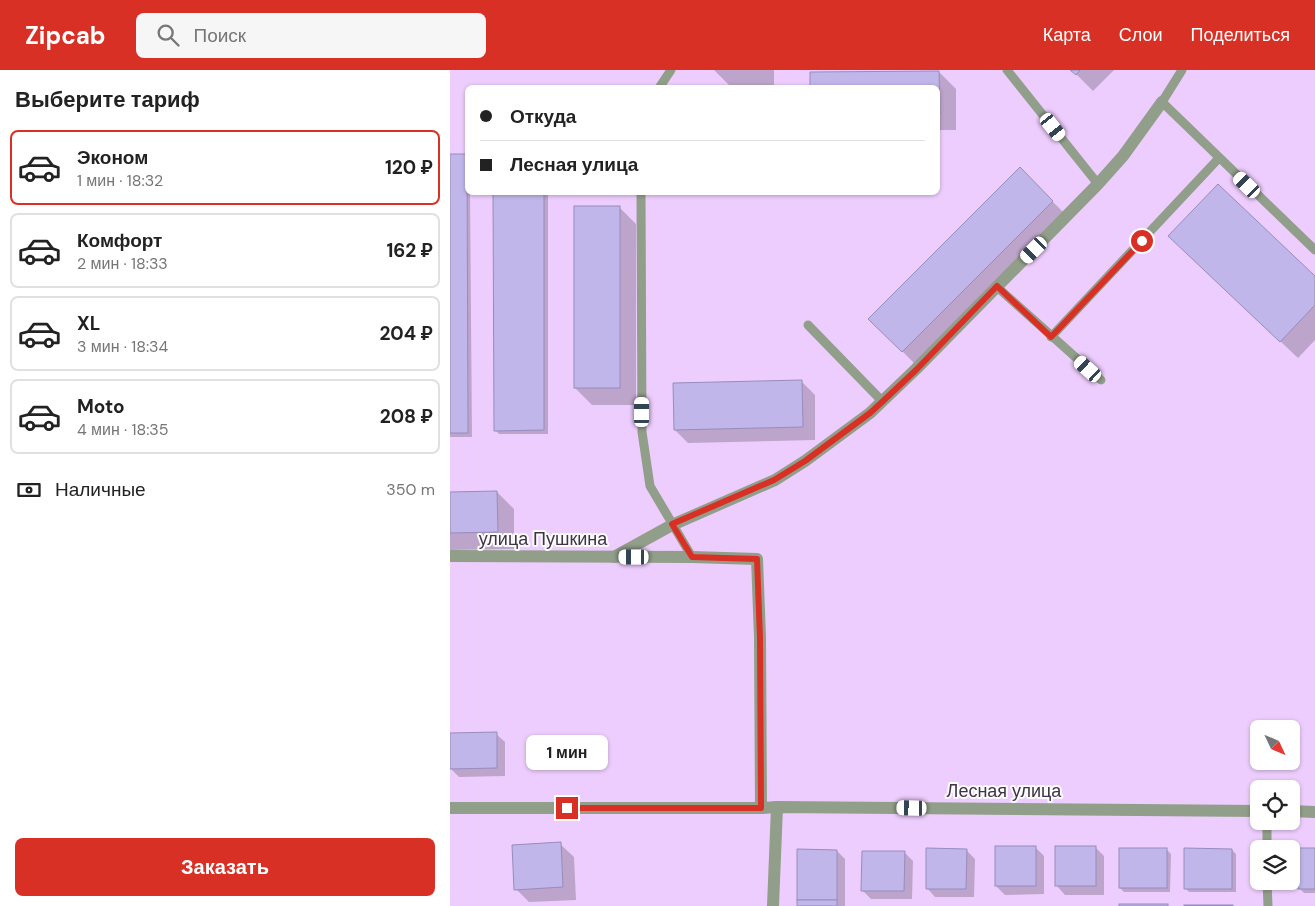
<!DOCTYPE html>
<html lang="ru">
<head>
<meta charset="utf-8">
<style>
  body { margin:0; font-family:"DM Sans",sans-serif; background:#f6f6f6; color:#222; height:100vh; display:flex; flex-direction:column; font-size:19px; white-space:nowrap }
  * { box-sizing:border-box; margin:0 }
  p { font-size:16px; color:#767676 }
  .icon { flex:none; width:28px; height:28px; fill:none; stroke:currentColor; stroke-width:2; stroke-linecap:round; stroke-linejoin:round }
  .map { position:relative; flex:1; overflow:hidden }
  .side { display:flex; flex-direction:column; background:#fff; width:450px }
  .side>* { flex:none }
  .guide { position:absolute; left:15px; top:15px; width:475px; height:110px; border-radius:8px; box-shadow:0 1px 4px #0004; display:grid; align-content:center; height:110px; padding:0 15px; background:#fff }
  .needle { width:32px; rotate:134deg }
  .tools { position:absolute; left:800px; top:650px; display:grid; gap:10px }
  .tools a { display:grid; place-items:center; width:50px; height:50px; border-radius:8px; background:#fff; box-shadow:0 1px 4px #0004; font-size:25px }
  .end { position:absolute; width:22px; height:22px; margin:-11px; border:6px solid #d93025; background:#fff; box-shadow:0 0 0 2px #fff }
  .from { border-radius:50% }
  .bubble { position:absolute; height:35px; border-radius:8px; background:#fff; box-shadow:0 1px 4px #0004; font-size:16px; font-weight:700; line-height:35px; text-align:center }
  .car { position:absolute; width:15px; height:30px; margin:-15px -8px; border-radius:6px; box-shadow:0 0 4px 1px #0007; background:linear-gradient(#fff 24%,#345 0 40%,#fff 0 76%,#345 0 86%,#fff 0) }
  .guide b { display:flex; align-items:center; gap:18px; height:48px; font-size:19px }
  .guide b+b { border-top:1px solid #e0e0e0 }
  .guide i { width:12px; height:12px; background:#222 }
  ul { padding:0; list-style:none }
  li { display:flex; align-items:center; gap:15px; height:75px; margin:0 10px 8px; padding:0 5px; border:2px solid #e0e0e0; border-radius:8px }
  li div { flex:1 }
  li b { display:block; font-size:19px }
  li em { font-style:normal; font-weight:700 }
  li.selected { border-color:#d93025 }
  li>.icon { width:45px; height:45px; stroke-width:1.5 }
  h2 { padding:0 15px; font-size:22px; line-height:60px }
  .pay { display:flex; align-items:center; gap:12px; height:55px; padding:0 15px; font-size:19px }
  .pay p { margin-inline-start:auto }
  .primary-button { display:flex; gap:10px; margin-top:auto; padding:10px 15px }
  .primary-button a { flex:1; height:58px; border-radius:8px; background:#d93025; color:#fff; font-size:20px; font-weight:700; line-height:58px; text-align:center }
  header { display:flex; align-items:center; gap:30px; box-sizing:border-box; height:70px; padding:0 25px; background:#d93025; color:#fff }
  header strong { font-size:24px }
  nav { display:flex; gap:28px; margin-inline-start:auto; font-size:18px }
  .search { width:350px; height:45px; background:#f6f6f6; display:flex; align-items:center; gap:12px; box-sizing:border-box; padding:0 18px; border-radius:8px; color:#767676; font-size:19px }
  main { display:flex; flex:1; min-height:0 }
  .map>svg:first-child { display:block }
</style>
</head>
<body>
<header>
<strong>Zipcab</strong>
<div class="search"><svg class="icon" aria-label="search" viewBox="0 0 24 24"><circle cx="10" cy="10" r="6"/><path d="M15 15l6 6"/></svg>Поиск</div>
<nav><a>Карта</a><a>Слои</a><a>Поделиться</a></nav>
</header>
<main>
<section class="side">
<h2>Выберите тариф</h2>
<ul>
<li class="selected"><svg class="icon" aria-label="car" viewBox="0 0 24 24"><path d="M5 17H2v-5l4-1 3-4h7l3 4 3 1v5h-3M9 17h6M6 11h13"/><circle cx="7" cy="17" r="2"/><circle cx="17" cy="17" r="2"/></svg><div><b>Эконом</b><p>1 мин · 18:32</p></div><em>120 ₽</em></li>
<li><svg class="icon" aria-label="car" viewBox="0 0 24 24"><path d="M5 17H2v-5l4-1 3-4h7l3 4 3 1v5h-3M9 17h6M6 11h13"/><circle cx="7" cy="17" r="2"/><circle cx="17" cy="17" r="2"/></svg><div><b>Комфорт</b><p>2 мин · 18:33</p></div><em>162 ₽</em></li>
<li><svg class="icon" aria-label="car" viewBox="0 0 24 24"><path d="M5 17H2v-5l4-1 3-4h7l3 4 3 1v5h-3M9 17h6M6 11h13"/><circle cx="7" cy="17" r="2"/><circle cx="17" cy="17" r="2"/></svg><div><b>XL</b><p>3 мин · 18:34</p></div><em>204 ₽</em></li>
<li><svg class="icon" aria-label="car" viewBox="0 0 24 24"><path d="M5 17H2v-5l4-1 3-4h7l3 4 3 1v5h-3M9 17h6M6 11h13"/><circle cx="7" cy="17" r="2"/><circle cx="17" cy="17" r="2"/></svg><div><b>Moto</b><p>4 мин · 18:35</p></div><em>208 ₽</em></li>
</ul>
<div class="pay"><svg class="icon" aria-label="cash" viewBox="0 0 24 24"><path d="M3 7h18v10H3z"/><circle cx="12" cy="12" r="2"/></svg>Наличные<p>350 m</p></div>
<div class="primary-button"><a>Заказать</a></div>
</section>
<div class="map">
<svg width="865" height="836" viewBox="0 0 865 836">
  <rect width="100%" height="100%" fill="#edcdfd"/>
  <g fill="#0003">
    <path d="M 264,0 L 324,0 L 324,16 L 280,16 Z"/>
    <path d="M 622,0 L 664,0 L 643,21 Z"/>
    <path d="M 489,2 L 506,19 L 506,60 L 488,60 L 488,18 Z"/>
    <path d="M 0,85 L 16,85 L 18,86 L 18,122 L 20,122 L 22,367 L 0,367 Z"/>
    <path d="M 570,99 L 620,149 L 469,298 L 420,249 Z"/>
    <path d="M 45,122 L 98,122 L 98,364 L 49,364 L 45,360 Z"/>
    <path d="M 169,137 L 186,154 L 186,335 L 142,335 L 125,318 Z"/>
    <path d="M 737,183 L 865,207 L 865,270 L 848,288 Z"/>
    <path d="M 352,312 L 365,325 L 365,370 L 238,373 L 225,360 Z"/>
    <path d="M 47,422 L 64,439 L 64,479 L 0,480 L 0,423 Z"/>
    <path d="M 46,664 L 55,672 L 55,706 L 9,707 L 1,699 Z"/>
    <path d="M 110,774 L 124,787 L 126,830 L 79,832 L 66,819 Z"/>
    <path d="M 585,777 L 594,786 L 594,824 L 555,825 L 546,816 Z"/>
    <path d="M 646,778 L 654,786 L 654,825 L 615,825 L 607,816 Z"/>
    <path d="M 865,779 L 865,823 L 854,823 L 850,819 Z"/>
    <path d="M 516,780 L 525,789 L 524,827 L 485,827 L 477,818 Z"/>
    <path d="M 717,780 L 721,784 L 720,822 L 674,822 L 670,818 Z"/>
    <path d="M 782,780 L 786,784 L 786,822 L 739,822 L 735,818 Z"/>
    <path d="M 387,781 L 395,789 L 395,836 L 348,836 Z"/>
    <path d="M 454,782 L 463,791 L 462,829 L 421,829 L 412,820 Z"/>
  </g>
  <g fill="#c1b6e9" stroke="#978cbd">
    <path d="M 620,0 L 630,0 L 626,5 Z"/>
    <path d="M 489,1 L 490,44 L 488,44 L 488,18 L 360,18 L 360,2 Z"/>
    <path d="M 0,84 L 17,84 L 18,363 L 0,363 Z"/>
    <path d="M 570,97 L 603,131 L 452,282 L 418,249 Z"/>
    <path d="M 768,114 L 865,206 L 865,235 L 830,272 L 718,166 Z"/>
    <path d="M 43,122 L 94,122 L 94,360 L 44,361 Z"/>
    <rect x="124" y="136" width="46" height="182"/>
    <path d="M 352,310 L 353,357 L 224,360 L 223,313 Z"/>
    <path d="M 47,421 L 48,462 L 0,463 L 0,422 Z"/>
    <path d="M 47,662 L 47,698 L 0,699 L 0,663 Z"/>
    <path d="M 111,772 L 113,817 L 64,820 L 62,775 Z"/>
    <rect x="545" y="776" width="41" height="40"/>
    <rect x="605" y="776" width="41" height="40"/>
    <path d="M 476,778 L 517,779 L 516,819 L 476,819 Z"/>
    <rect x="669" y="778" width="48" height="40"/>
    <path d="M 734,778 L 782,779 L 782,819 L 734,819 Z"/>
    <path d="M 849,778 L 865,778 L 865,819 L 848,819 Z"/>
    <path d="M 347,779 L 387,780 L 387,830 L 347,830 Z"/>
    <path d="M 412,781 L 455,781 L 454,821 L 411,821 Z"/>
    <rect x="347" y="830" width="40" height="6"/>
    <rect x="669" y="834" width="49" height="2"/>
    <rect x="734" y="835" width="49" height="1"/>
  </g>
  <g fill="none" stroke-linecap="round" stroke-linejoin="round">
    <g stroke="#919e8a" stroke-width="9">
      <path d="M 557,0 L 648,114"/>
      <path d="M 732,0 L 712,32 L 865,180"/>
      <path d="M 209,18 L 221,0"/>
      <path d="M 191,122 L 192,362 L 200,416 L 242,487"/>
      <path d="M 547,217 L 651,310"/>
      <path d="M 358,255 L 432,331"/>
      <path d="M 601,267 L 769,88"/>
      <path d="M 817,779 L 817,751"/>
      <path d="M 817,811 L 818,836"/>
    </g>
    <g stroke="#919e8a" stroke-width="12">
      <path d="M 0,486 L 242,487 L 307,489 L 310,567 L 311,738"/>
      <path d="M 164,487 L 222,455 L 325,410 L 355,391 L 420,343 L 466,299 L 648,114 L 673,86 L 712,32"/>
      <path d="M 0,738 L 311,738 L 327,737 L 809,741"/>
      <path d="M 841,741 L 865,742"/>
      <path d="M 323,836 L 327,737"/>
    </g>
  </g>
  <g fill="none" stroke-linecap="round" stroke-linejoin="round">
    <path stroke="#d93025" stroke-width="6" d="M 117,738 L 311,738 L 310,568 L 307,489 L 242,487 L 222,454 L 324,410 L 355,391 L 420,343 L 432,332 L 466,300 L 547,216 L 601,267 L 692,171"/>
  </g>
  <g text-anchor="middle" stroke-width="4" stroke-linejoin="round" paint-order="stroke">
    <g font-size="18" fill="#3f3345" stroke="#fcfcfc">
      <text x="93" y="475">улица Пушкина</text>
      <text x="554" y="727">Лесная улица</text>
    </g>
  </g>
</svg>
<div class="tools">
<a><svg class="needle" viewBox="-14 -14 28 28"><path d="M0-13l5 13h-10z" fill="#e53935"/><path d="M0 13l5-13h-10z" fill="#767676"/></svg></a>
<a><svg class="icon" aria-label="locate" viewBox="0 0 24 24"><circle cx="12" cy="12" r="6"/><path d="M12 2v4M12 18v4M2 12h4M18 12h4"/></svg></a>
<a><svg class="icon" aria-label="layers" viewBox="0 0 24 24"><path d="M12 4l9 5-9 5-9-5zM3 14l9 5 9-5"/></svg></a>
</div>
<i class="end from" style="left:692px;top:171px"></i>
<i class="end" style="left:117px;top:738px"></i>
<div class="bubble" style="left:76px;top:665px;width:82px">1 мин</div>
<i class="car" style="left:603px;top:57px;rotate:142deg"></i>
<i class="car" style="left:797px;top:115px;rotate:314deg"></i>
<i class="car" style="left:584px;top:180px;rotate:225deg"></i>
<i class="car" style="left:638px;top:299px;rotate:312deg"></i>
<i class="car" style="left:192px;top:342px;rotate:0deg"></i>
<i class="car" style="left:184px;top:487px;rotate:270deg"></i>
<i class="car" style="left:462px;top:738px;rotate:271deg"></i>
<div class="guide">
<b><i class="from"></i>Откуда</b>
<b><i></i>Лесная улица</b>
</div>
</div>
</main>
</body>
</html>
